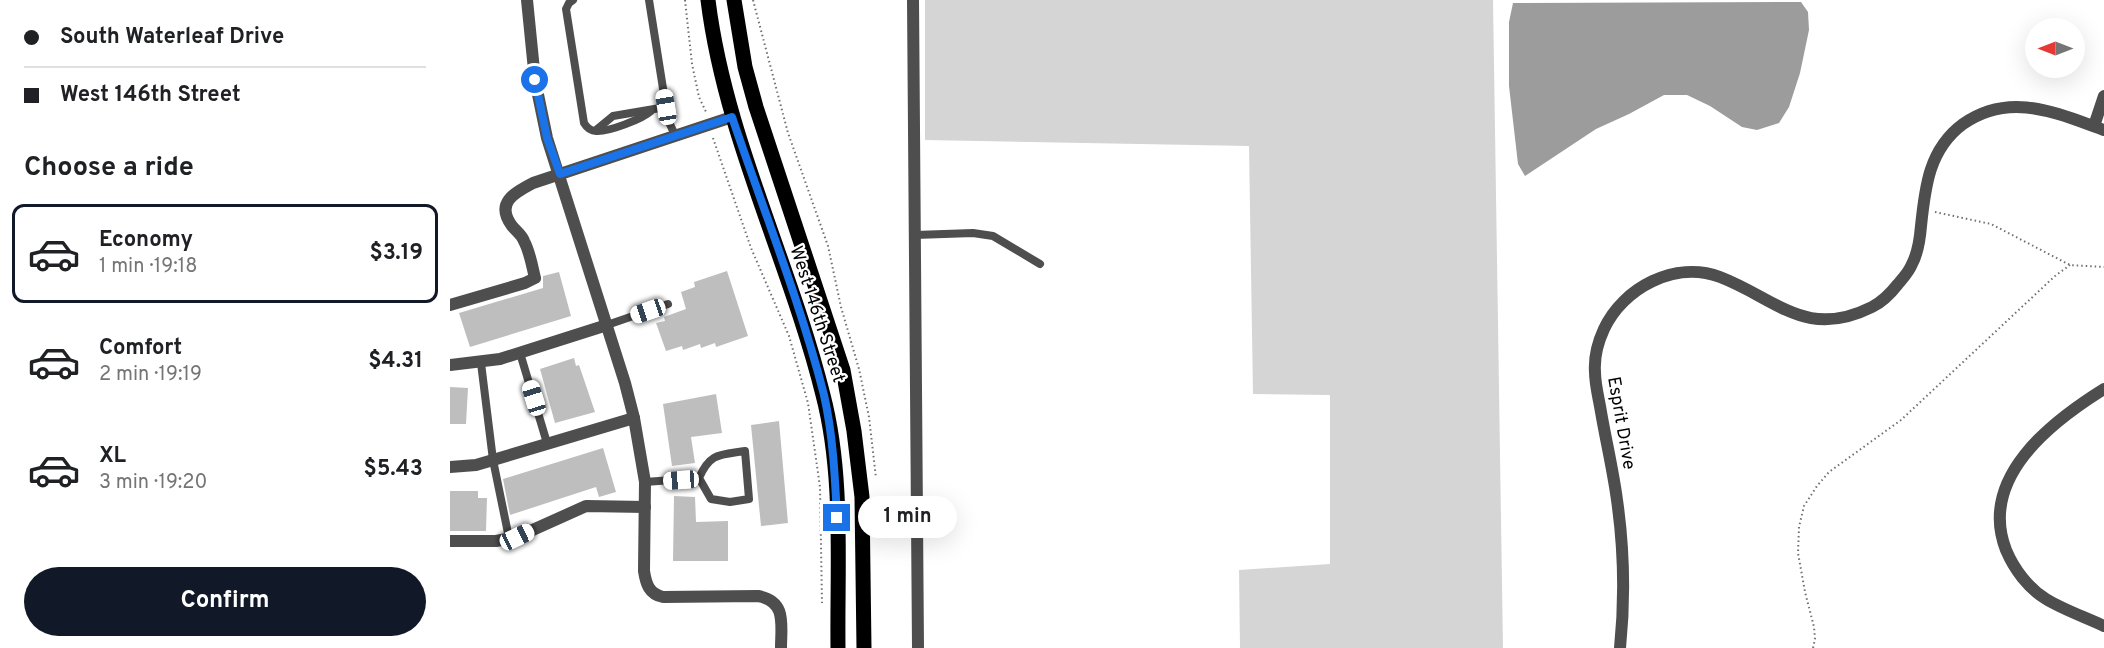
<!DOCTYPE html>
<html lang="en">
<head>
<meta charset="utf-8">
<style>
  body { margin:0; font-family:Overpass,sans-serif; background:#f6f6f6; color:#202124; height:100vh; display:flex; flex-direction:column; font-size:22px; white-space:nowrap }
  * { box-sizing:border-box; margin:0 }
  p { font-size:20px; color:#757577 }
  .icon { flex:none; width:33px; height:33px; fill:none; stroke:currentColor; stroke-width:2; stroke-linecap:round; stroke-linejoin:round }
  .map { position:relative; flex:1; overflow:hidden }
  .side { display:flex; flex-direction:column; background:#fff; width:450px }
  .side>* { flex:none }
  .banner { display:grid; align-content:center; height:132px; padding:0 24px; background:#fff }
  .needle { width:39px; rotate:270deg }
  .tools { position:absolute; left:1575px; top:18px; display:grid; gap:12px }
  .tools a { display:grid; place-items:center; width:60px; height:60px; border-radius:50%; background:#fff; box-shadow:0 6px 24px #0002; font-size:30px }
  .end { position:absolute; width:27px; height:27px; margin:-14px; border:8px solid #1a73e8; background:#fff; box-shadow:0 0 0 3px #fff }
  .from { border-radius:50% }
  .bubble { position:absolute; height:42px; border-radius:21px; background:#fff; box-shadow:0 6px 24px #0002; font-size:20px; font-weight:700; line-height:42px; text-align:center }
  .car { position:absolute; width:18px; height:36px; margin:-18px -9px; border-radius:8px; box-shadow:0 0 4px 2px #0007; background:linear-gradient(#fff 24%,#345 0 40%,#fff 0 76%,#345 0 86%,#fff 0) }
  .banner b { display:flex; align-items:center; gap:21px; height:57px; font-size:22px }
  .banner b+b { border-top:2px solid #e0e0e0 }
  .banner i { width:15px; height:15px; background:#202124 }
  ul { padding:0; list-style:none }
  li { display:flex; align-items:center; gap:18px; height:99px; margin:0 12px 9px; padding:0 12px; border:3px solid transparent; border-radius:12px }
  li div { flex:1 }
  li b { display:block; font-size:22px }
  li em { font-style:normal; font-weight:700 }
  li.active { border-color:#111827 }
  li>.icon { width:54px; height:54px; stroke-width:1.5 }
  h2 { padding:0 24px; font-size:27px; line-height:72px }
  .cta { display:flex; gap:12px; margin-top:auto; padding:12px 24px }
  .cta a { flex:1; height:69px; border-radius:36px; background:#111827; color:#fff; font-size:24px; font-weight:700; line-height:69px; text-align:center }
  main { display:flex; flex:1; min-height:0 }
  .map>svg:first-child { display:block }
</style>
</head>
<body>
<main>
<section class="side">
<div class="banner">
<b><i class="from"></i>South Waterleaf Drive</b>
<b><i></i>West 146th Street</b>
</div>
<h2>Choose a ride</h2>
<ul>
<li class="active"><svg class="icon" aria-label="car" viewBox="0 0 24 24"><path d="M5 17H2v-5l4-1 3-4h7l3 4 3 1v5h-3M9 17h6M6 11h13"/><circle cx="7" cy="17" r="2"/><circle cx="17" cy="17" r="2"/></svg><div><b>Economy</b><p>1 min · 19:18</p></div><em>$3.19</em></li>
<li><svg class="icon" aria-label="car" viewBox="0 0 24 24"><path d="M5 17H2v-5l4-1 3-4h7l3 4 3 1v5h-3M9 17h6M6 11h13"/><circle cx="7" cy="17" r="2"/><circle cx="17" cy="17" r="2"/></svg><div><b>Comfort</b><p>2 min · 19:19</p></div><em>$4.31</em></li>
<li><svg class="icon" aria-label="car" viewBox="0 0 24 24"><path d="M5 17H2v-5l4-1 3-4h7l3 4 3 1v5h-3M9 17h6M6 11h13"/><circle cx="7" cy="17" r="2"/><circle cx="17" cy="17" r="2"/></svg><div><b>XL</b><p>3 min · 19:20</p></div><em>$5.43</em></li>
</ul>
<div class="cta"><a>Confirm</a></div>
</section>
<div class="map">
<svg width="1654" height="648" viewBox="0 0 1654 648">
  <rect width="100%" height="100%" fill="#fff"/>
  <path fill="#d5d5d5" d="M 475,0 L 1043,0 L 1053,648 L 790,648 L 789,570 L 880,564 L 880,395 L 803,394 L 799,146 L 475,140 Z"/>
  <path fill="#9c9c9c" d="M 1351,2 L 1358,12 L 1359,30 L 1350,73 L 1339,107 L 1329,123 L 1307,130 L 1292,127 L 1260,106 L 1237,95 L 1214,95 L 1179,114 L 1146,129 L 1075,176 L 1068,164 L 1059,86 L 1059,22 L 1063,3 Z"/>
  <g fill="#bebebe">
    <path d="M 277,271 L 298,336 L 266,347 L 265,343 L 251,348 L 250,344 L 233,350 L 232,346 L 216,351 L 206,323 L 215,321 L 214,317 L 236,309 L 231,292 L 245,287 L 244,282 Z"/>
    <path d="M 109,272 L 121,316 L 20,347 L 9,313 L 93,288 L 93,276 Z"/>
    <path d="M 124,358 L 126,366 L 129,365 L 145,412 L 105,423 L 90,369 Z"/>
    <path d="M 0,387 L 18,388 L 16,424 L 0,424 Z"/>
    <path d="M 266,394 L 272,433 L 241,437 L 245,463 L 222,466 L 213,404 Z"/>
    <path d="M 329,421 L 338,523 L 311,526 L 301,425 Z"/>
    <path d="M 153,448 L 166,492 L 149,497 L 146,487 L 60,515 L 53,479 Z"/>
    <path d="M 0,491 L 28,491 L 28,498 L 37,498 L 36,531 L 0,531 Z"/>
    <path d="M 224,496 L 245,497 L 246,522 L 278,521 L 278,561 L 223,561 Z"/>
  </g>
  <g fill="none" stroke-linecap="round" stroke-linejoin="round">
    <g stroke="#707070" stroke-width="2" stroke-dasharray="1.5 3" stroke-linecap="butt">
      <path d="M 235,0 L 242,64 L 249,97 L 256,112"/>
      <path d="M 303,0 L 338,133 L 378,246 L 391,307 L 409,369 L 419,417 L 426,478"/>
      <path d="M 263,138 L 301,248 L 339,336 L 358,403 L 370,487 L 372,603"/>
      <path d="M 1485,212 L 1541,224 L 1620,265 L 1654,267"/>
      <path d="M 1363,648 L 1365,639 L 1364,627 L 1355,592 L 1348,553 L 1349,527 L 1354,506 L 1367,486 L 1379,472 L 1451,420 L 1605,276 L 1620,265"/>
    </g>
    <g stroke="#4e4e4e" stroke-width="8">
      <path d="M 123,0 L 119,3 L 116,9 L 134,123 C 137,128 140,131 146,131 C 159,132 192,119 201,111"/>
      <path d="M 199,0 L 218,120 L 225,135"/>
      <path d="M 146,130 L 163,116 L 216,107"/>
      <path d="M 465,235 L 523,233 L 543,236 L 590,264"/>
      <path d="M 157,325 L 218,304"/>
      <path d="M 70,353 L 97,443"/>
      <path d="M 31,363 L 43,460 L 59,538"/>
      <path d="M 195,482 L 249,478 L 261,499 L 280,502 L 299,499 L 295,451 C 269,455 260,453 249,478"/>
    </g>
    <g stroke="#4e4e4e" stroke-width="12">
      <path d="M 77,0 L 85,80 L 97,138 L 175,383 L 184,418 L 195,482 L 194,571 C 196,584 199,594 213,597 L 308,596 C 337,601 331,625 331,648"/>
      <path d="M 463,0 L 468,648"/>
      <path d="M 1644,126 L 1654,96"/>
      <path d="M 0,305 L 75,283 L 85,278 C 82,266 80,252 74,241 C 72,235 66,231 62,226 C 45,203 64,193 83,183 L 282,117"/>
      <path d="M 0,365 L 50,359 L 157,325"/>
      <path d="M 1654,389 C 1601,422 1528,478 1556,550 C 1564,569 1578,588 1596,599 C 1614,610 1635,617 1654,626"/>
      <path d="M 0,467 L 26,465 L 43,460 L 184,418"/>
      <path d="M 0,541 L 46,541 L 67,537 L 136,506 L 195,507"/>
      <path d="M 1170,648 C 1175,599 1174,549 1167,500 C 1163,470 1156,441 1151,412 C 1149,399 1145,385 1145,372 C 1144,358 1148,342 1154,329 C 1173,288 1225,260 1270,277 C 1327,299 1356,340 1422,307 C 1432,302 1441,293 1448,284 C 1453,278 1459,272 1462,264 C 1468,253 1470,238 1471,226 C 1475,187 1479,149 1513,124 C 1560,91 1606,113 1654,130"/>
    </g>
    <g stroke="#000" stroke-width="15">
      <path d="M 258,0 C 275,137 340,262 373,395 C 394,475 387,566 388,648"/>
      <path d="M 284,0 L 295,67 L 306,107 L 393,370 L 404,431 L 412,497 L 414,648"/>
    </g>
  </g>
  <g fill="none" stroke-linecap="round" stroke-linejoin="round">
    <path stroke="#1a73e8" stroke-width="8" d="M 85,80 L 97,138 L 110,174 L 282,117 C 313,209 350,301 374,395 C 383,435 385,477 387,518"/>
  </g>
  <g text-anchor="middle" stroke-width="4.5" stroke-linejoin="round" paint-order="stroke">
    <g font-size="18" fill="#000" stroke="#fff">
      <text transform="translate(368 314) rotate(72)" y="6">West 146th Street</text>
      <text transform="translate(1172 423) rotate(80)" y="6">Esprit Drive</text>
    </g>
  </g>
</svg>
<div class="tools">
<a><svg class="needle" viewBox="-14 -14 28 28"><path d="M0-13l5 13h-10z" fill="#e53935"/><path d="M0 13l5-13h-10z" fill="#757577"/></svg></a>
</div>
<i class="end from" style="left:85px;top:80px"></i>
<i class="end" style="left:387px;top:518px"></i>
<div class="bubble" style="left:408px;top:496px;width:99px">1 min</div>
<i class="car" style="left:216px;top:107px;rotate:351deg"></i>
<i class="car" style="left:198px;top:311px;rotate:251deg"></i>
<i class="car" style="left:84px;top:398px;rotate:343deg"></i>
<i class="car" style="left:231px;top:480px;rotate:266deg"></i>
<i class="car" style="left:67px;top:537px;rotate:65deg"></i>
</div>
</main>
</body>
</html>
